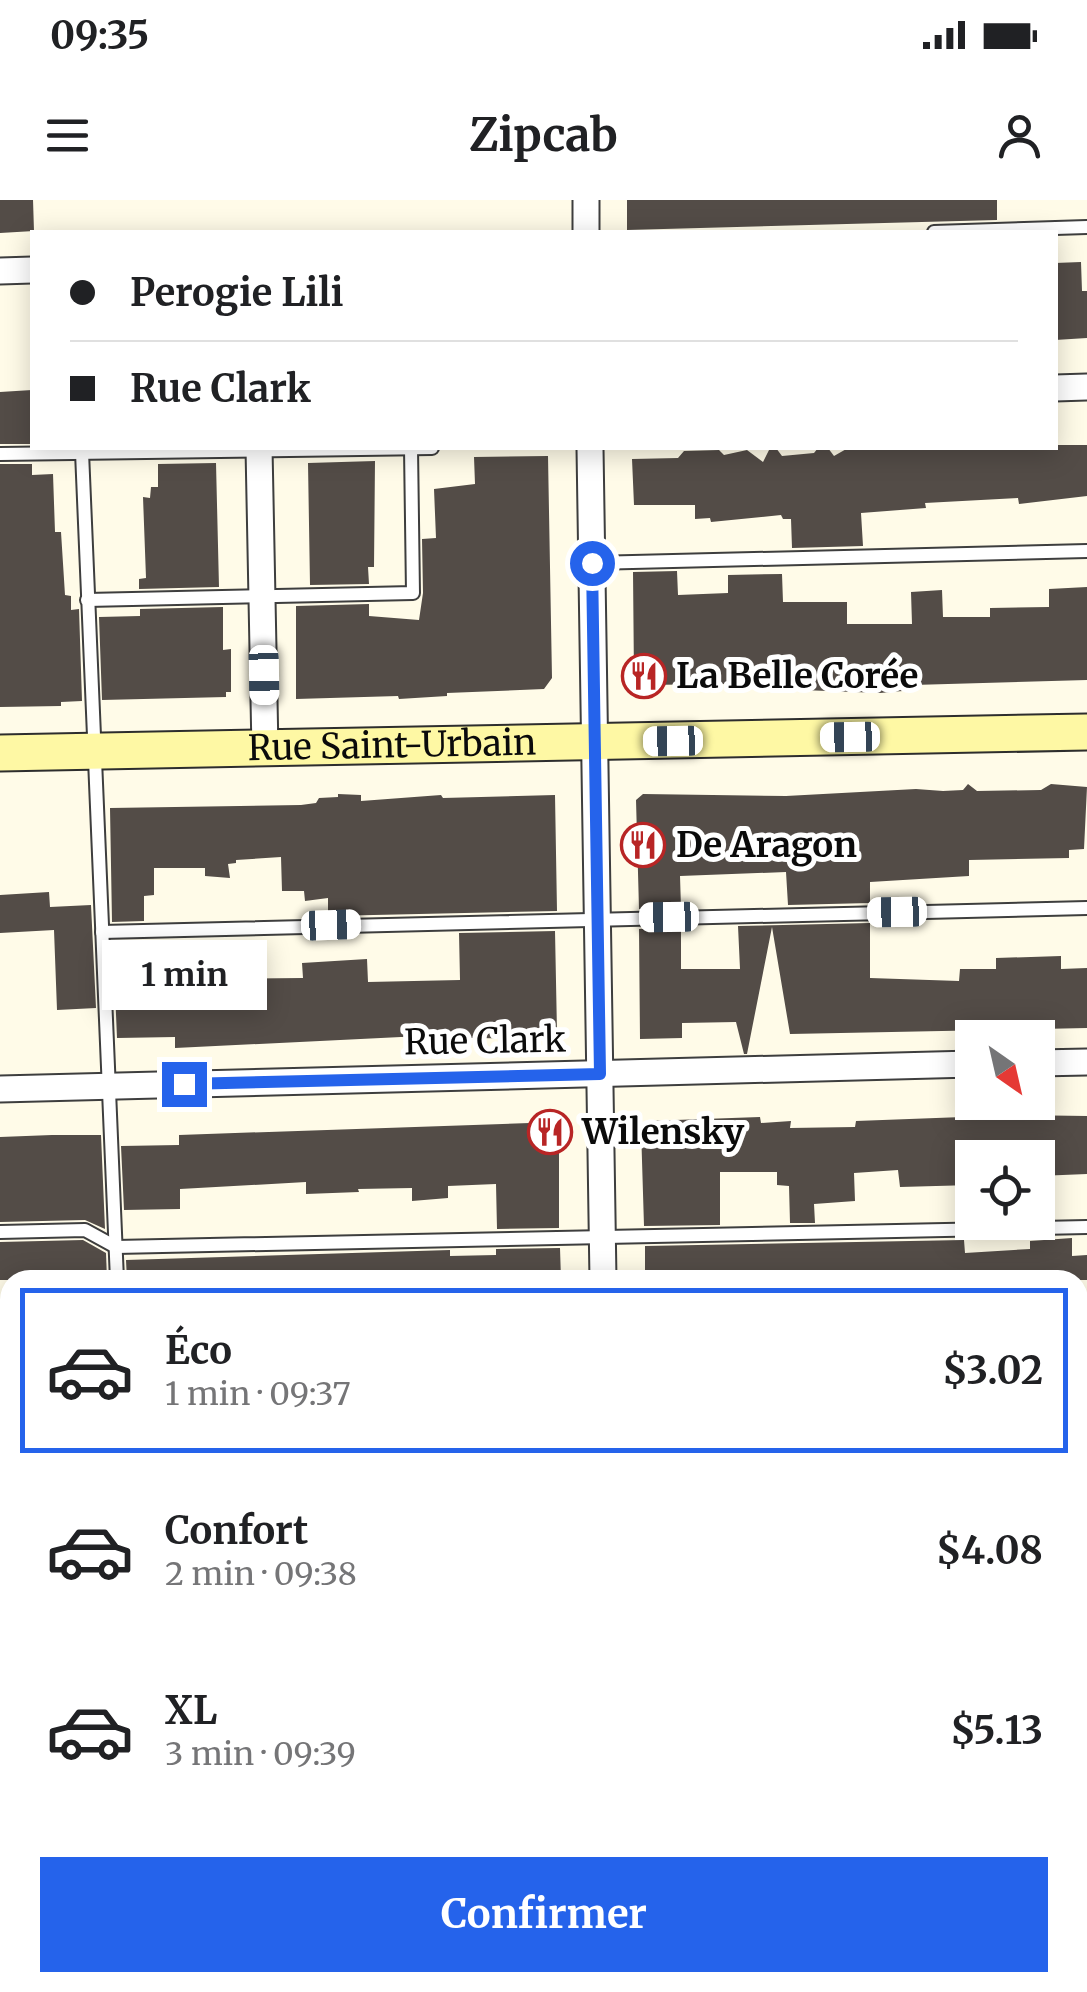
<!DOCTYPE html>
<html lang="fr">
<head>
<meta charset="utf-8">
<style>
  body { margin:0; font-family:Merriweather,serif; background:#f2f2f2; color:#202124; height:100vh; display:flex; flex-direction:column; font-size:38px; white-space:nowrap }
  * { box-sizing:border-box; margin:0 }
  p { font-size:32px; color:#757577 }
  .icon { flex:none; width:55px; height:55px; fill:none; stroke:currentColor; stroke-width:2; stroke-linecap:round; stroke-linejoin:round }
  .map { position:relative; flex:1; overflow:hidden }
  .drawer { position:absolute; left:0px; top:1070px; width:1088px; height:722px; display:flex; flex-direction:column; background:#fff; border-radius:30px 30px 0 0; box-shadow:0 5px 25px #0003 }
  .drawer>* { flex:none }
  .hud { position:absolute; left:30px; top:30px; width:1028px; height:220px; border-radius:0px; box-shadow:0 5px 25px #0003; display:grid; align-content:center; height:220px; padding:0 40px; background:#fff }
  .needle { width:65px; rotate:146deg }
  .tools { position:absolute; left:955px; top:820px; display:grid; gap:20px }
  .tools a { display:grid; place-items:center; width:100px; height:100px; border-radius:0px; background:#fff; box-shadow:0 5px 25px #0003; font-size:50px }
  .end { position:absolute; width:45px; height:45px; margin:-22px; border:12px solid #2563eb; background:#fff; box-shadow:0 0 0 5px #fff }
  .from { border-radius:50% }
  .bubble { position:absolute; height:70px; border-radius:0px; background:#fff; box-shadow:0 5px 25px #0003; font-size:32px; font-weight:700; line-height:70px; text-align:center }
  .car { position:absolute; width:30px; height:60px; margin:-30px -15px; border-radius:12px; box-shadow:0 0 8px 2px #0007; background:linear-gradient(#fff 24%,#345 0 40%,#fff 0 76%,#345 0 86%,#fff 0) }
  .hud b { display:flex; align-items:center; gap:35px; height:95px; font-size:38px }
  .hud b+b { border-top:2px solid #e0e0e0 }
  .hud i { width:25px; height:25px; background:#202124 }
  ul { padding:18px 0 0; list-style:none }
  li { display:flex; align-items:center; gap:30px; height:165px; margin:0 20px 15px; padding:0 20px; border:5px solid transparent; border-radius:0px }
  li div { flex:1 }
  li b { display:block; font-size:38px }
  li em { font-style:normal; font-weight:700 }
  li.on { border-color:#2563eb }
  li>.icon { width:90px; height:90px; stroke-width:1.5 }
  .primary-button { display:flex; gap:20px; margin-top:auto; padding:20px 40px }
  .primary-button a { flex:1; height:115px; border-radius:0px; background:#2563eb; color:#fff; font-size:40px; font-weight:700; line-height:115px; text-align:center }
  .status { display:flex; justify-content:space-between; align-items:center; height:70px; padding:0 50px; background:#fff; direction:ltr }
  .status svg { height:28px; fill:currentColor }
  header { display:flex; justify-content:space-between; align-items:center; height:130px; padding:0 40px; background:#fff; font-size:45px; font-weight:700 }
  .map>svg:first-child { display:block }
</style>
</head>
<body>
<div class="status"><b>09:35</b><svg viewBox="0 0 49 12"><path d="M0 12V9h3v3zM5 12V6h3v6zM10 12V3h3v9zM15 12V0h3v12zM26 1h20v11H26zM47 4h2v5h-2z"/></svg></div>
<header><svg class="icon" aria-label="menu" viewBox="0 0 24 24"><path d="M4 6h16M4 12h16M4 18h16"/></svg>Zipcab<svg class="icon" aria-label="person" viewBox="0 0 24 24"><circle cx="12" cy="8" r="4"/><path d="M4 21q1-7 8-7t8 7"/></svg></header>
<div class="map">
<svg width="1087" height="1792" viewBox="0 0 1087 1792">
  <defs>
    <pattern id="grass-tufts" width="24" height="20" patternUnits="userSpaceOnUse" patternTransform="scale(2.5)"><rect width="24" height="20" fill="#cce8b3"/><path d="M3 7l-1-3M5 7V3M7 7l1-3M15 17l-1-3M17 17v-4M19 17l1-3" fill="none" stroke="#aec699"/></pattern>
  </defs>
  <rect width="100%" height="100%" fill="#fffbe8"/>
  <rect fill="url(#grass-tufts)" x="0" y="1500" width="10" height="201"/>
  <g fill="#534c47">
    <path d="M 0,0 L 33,0 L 34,31 L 0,33 Z"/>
    <path d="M 627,0 L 997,0 L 997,20 L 627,30 Z"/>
    <path d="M 1081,62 L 1082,91 L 1087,91 L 1087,138 L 1055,140 L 1055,63 Z"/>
    <path d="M 32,190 L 32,244 L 0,244 L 0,192 Z"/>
    <path d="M 1055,245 L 1087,245 L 1087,296 L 1019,304 L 1018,298 L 925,303 L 926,308 L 861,313 L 863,346 L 792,348 L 791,319 L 783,319 L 781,315 L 711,322 L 710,318 L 695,319 L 695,305 L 634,305 L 632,259 L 678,258 L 684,251 L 719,250 L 724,255 L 747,250 L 763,262 L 770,248 L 776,248 L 782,256 L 814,253 L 818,248 L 828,248 L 834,256 L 848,248 Z"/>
    <path d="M 548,256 L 552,478 L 544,489 L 447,493 L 447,496 L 399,499 L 398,496 L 296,499 L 296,406 L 369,404 L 369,416 L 419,420 L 423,393 L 422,339 L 436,338 L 434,289 L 475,284 L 474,257 Z"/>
    <path d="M 375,261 L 374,367 L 368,367 L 369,384 L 310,385 L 308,263 Z"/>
    <path d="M 216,263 L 219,387 L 139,389 L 139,379 L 146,378 L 143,297 L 150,298 L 151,287 L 158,287 L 158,264 Z"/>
    <path d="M 0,264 L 32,264 L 32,275 L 53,274 L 55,332 L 61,332 L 65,395 L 71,396 L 71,410 L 79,409 L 82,501 L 61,502 L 61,506 L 0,507 Z"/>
    <path d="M 677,371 L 678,395 L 728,393 L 728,375 L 782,374 L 783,402 L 847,402 L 847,424 L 912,424 L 911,392 L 942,390 L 943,417 L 990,417 L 990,408 L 1049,407 L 1049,389 L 1087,387 L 1087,480 L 913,485 L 914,490 L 880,493 L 802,490 L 799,486 L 730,487 L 730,484 L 642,485 L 634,478 L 633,372 Z"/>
    <path d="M 223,407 L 223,450 L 231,449 L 231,492 L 226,492 L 226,497 L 102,500 L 99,417 L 140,416 L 140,409 Z"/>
    <path d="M 968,584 L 977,591 L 1041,590 L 1051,584 L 1087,587 L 1084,649 L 1069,650 L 1069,658 L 969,660 L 969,676 L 870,682 L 870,703 L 788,705 L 786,672 L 680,676 L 681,708 L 639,709 L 636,600 L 643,594 L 786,596 L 916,589 L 943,591 L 963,590 Z"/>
    <path d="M 338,594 L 361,595 L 361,601 L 441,595 L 443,598 L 555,595 L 557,711 L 328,716 L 328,698 L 305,701 L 304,691 L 282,691 L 281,657 L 236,660 L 236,663 L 228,664 L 230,678 L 205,676 L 205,668 L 154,668 L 154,695 L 144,696 L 144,721 L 112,722 L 110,608 L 301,605 L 316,603 L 319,598 L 338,597 Z"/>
    <path d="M 49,692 L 50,707 L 91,705 L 96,808 L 57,810 L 54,730 L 0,733 L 0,695 Z"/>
    <path d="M 870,723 L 870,778 L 959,781 L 960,769 L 996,769 L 996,758 L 1061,756 L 1061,769 L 1087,768 L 1087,828 L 790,834 L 772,727 L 747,854 L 744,854 L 736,822 L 682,823 L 682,838 L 640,839 L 639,729 L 681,728 L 681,769 L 740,769 L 738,726 Z"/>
    <path d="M 555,731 L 557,832 L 550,839 L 401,837 L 175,848 L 175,837 L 117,838 L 113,742 L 145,741 L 147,774 L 209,772 L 209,779 L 303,778 L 302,763 L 367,759 L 368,782 L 460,780 L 459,733 Z"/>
    <path d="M 1016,915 L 1087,916 L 1087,974 L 1038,976 L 1038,958 L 972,958 L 972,985 L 900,987 L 898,970 L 854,973 L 855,1001 L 814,1004 L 815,1023 L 790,1023 L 789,986 L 777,985 L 777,972 L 720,972 L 720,1025 L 644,1026 L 641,928 L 647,921 L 760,917 L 761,923 L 791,921 L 790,928 L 855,927 L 856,921 Z"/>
    <path d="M 559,922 L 559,1028 L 497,1029 L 496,984 L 448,986 L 448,998 L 412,1001 L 412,988 L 358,989 L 359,992 L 306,994 L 306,982 L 180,989 L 180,1009 L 124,1010 L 121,946 L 179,945 L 179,935 Z"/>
    <path d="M 52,935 L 101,935 L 105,1029 L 85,1020 L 0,1022 L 0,937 Z"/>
    <path d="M 1072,1038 L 1072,1056 L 1087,1055 L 1087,1080 L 645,1080 L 645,1046 L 964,1040 L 965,1053 L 1030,1049 L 1030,1041 Z"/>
    <path d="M 83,1040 L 106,1053 L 107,1080 L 0,1080 L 0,1042 Z"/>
    <path d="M 560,1048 L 561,1080 L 127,1080 L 126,1060 L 450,1050 L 450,1056 L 496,1055 L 496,1049 Z"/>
  </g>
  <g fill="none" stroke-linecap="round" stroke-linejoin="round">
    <defs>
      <g id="service">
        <path d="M 934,32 L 1087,27"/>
        <path d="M 82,252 L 117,1080"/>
        <path d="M 0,254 L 432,248"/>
        <path d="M 592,363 L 1087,351"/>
        <path d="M 87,400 L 413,393 L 411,248"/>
        <path d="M 102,732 L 1087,708"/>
        <path d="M 0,1032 L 85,1030 L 116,1047 L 1087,1027"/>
        <path d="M 1078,1371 L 1087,1371"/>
        <path d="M 109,1782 L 110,1792"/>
        <path d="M 538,1782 L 539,1792"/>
      </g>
      <g id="minor">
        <path d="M 586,0 L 586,32"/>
        <path d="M 0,71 L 32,70"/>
        <path d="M 1055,188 L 1087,187"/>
        <path d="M 259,248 L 265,550"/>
        <path d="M 590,248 L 603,1080"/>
        <path d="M 1038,863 L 1087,862"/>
        <path d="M 0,889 L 972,864"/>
        <path d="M 0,1464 L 10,1465"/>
        <path d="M 1078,1568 L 1087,1568"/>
        <path d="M 688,1782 L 688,1792"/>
      </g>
      <g id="secondary">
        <path id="s1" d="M 0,553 L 1087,532"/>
        <path d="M 1078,1175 L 1087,1175"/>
        <path d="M 0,1196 L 10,1196"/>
      </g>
    </defs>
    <use href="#service" stroke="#3e3e3e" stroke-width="16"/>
    <use href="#minor" stroke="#3e3e3e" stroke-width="29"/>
    <use href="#secondary" stroke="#2d2d2d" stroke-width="39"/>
    <use href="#service" stroke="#fff" stroke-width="12"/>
    <use href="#minor" stroke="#fff" stroke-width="25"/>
    <use href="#secondary" stroke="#fef8a4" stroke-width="35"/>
  </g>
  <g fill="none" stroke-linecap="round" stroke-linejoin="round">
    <path stroke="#2563eb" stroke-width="12" d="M 184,884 L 600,874 L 592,363"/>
  </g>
  <defs>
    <symbol id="restaurant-ring" viewBox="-11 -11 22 22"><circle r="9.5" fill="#fff" stroke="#b82525" stroke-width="1.5"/><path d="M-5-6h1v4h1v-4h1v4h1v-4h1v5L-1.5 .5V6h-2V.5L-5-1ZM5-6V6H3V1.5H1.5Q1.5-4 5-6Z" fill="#b82525"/></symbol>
  </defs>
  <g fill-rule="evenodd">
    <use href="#restaurant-ring" x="619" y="451" width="50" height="50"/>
    <use href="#restaurant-ring" x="618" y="620" width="50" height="50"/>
    <use href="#restaurant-ring" x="525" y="907" width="50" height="50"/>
  </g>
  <g text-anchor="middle" stroke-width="10" stroke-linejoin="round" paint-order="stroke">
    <g font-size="35" font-weight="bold" fill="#0b0b0b" stroke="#fff" text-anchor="start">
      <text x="676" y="488">La Belle Corée</text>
      <text x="676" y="657">De Aragon</text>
      <text x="582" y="944">Wilensky</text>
    </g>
    <g font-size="35" fill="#0b0b0b" stroke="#fff">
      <text dy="12" stroke="none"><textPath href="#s1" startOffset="392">Rue Saint-Urbain</textPath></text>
      <text transform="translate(485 841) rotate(-1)" y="12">Rue Clark</text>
    </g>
  </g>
</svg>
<div class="tools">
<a><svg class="needle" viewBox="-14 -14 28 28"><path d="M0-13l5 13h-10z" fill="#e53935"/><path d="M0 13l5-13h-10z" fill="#757577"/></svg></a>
<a><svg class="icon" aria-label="locate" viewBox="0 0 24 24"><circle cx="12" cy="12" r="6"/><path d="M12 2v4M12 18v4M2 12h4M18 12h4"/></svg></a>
</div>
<i class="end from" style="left:592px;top:363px"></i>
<i class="end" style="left:184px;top:884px"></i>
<div class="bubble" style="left:102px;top:740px;width:165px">1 min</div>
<i class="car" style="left:264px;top:475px;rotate:179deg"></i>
<i class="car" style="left:850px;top:537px;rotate:269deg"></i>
<i class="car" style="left:673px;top:541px;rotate:269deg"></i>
<i class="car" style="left:897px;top:712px;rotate:269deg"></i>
<i class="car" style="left:669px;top:717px;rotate:269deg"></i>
<i class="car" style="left:331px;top:725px;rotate:88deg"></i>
<div class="hud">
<b><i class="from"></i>Perogie Lili</b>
<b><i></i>Rue Clark</b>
</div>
<section class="drawer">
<ul>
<li class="on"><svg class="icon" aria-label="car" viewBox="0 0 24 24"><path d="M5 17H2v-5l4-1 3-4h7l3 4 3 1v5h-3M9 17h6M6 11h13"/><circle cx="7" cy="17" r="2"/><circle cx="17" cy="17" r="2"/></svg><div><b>Éco</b><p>1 min · 09:37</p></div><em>$3.02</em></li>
<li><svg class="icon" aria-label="car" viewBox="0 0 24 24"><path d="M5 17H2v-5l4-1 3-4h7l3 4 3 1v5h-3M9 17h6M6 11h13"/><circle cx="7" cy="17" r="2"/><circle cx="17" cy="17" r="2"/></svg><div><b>Confort</b><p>2 min · 09:38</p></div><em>$4.08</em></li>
<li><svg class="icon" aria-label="car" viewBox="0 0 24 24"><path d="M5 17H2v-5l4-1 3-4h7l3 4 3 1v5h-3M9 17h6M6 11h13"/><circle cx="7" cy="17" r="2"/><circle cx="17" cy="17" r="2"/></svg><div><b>XL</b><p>3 min · 09:39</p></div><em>$5.13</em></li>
</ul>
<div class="primary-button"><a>Confirmer</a></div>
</section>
</div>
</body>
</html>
